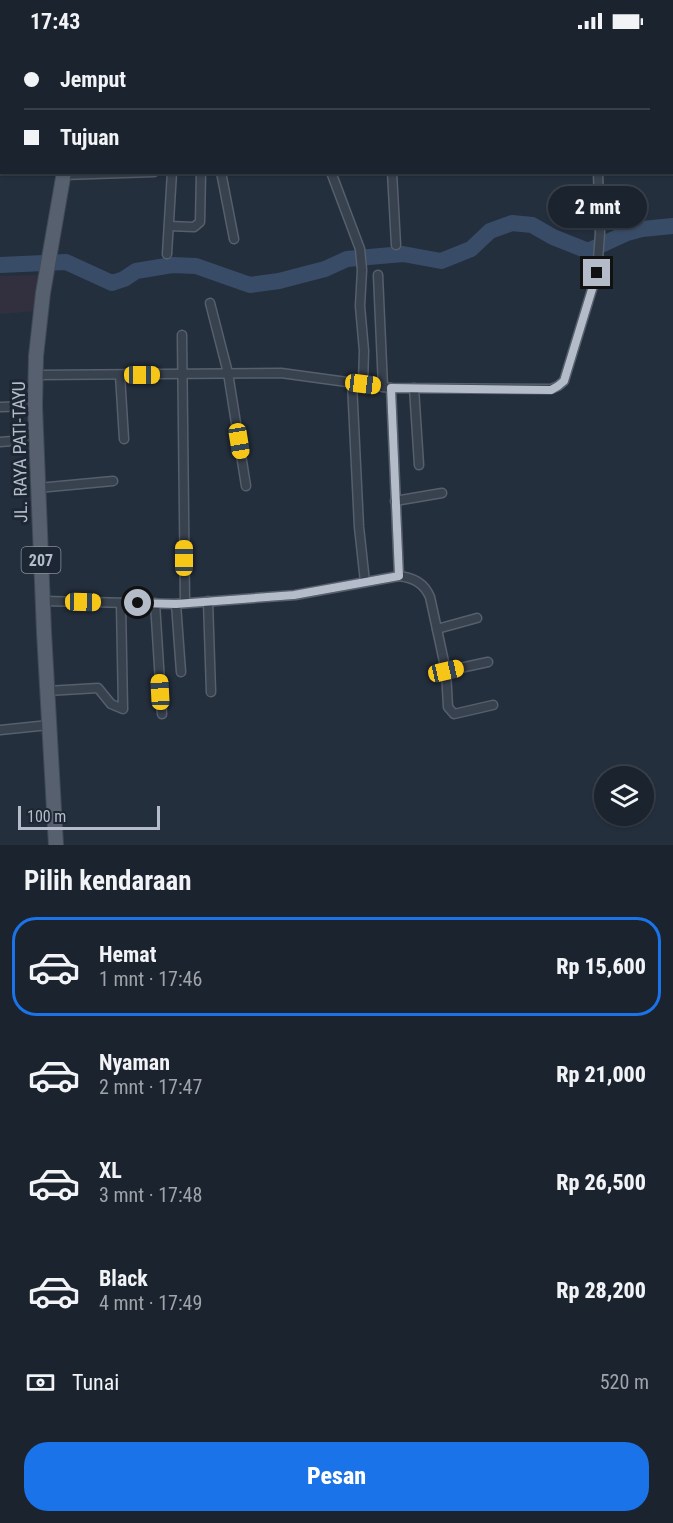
<!DOCTYPE html>
<html lang="id">
<head>
<meta charset="utf-8">
<style>
  body { margin:0; font-family:"Roboto Condensed",sans-serif; background:#242b36; color:#f1f3f6; height:100vh; display:flex; flex-direction:column; font-size:22px; white-space:nowrap }
  * { box-sizing:border-box; margin:0 }
  p { font-size:20px; color:#a0a4aa }
  .icon { flex:none; width:33px; height:33px; fill:none; stroke:currentColor; stroke-width:2; stroke-linecap:round; stroke-linejoin:round }
  .map { position:relative; height:803px; overflow:hidden }
  .details { display:flex; flex-direction:column; background:#1b232e; flex:1 }
  .details>* { flex:none }
  .guide { position:absolute; left:0px; top:0px; width:674px; height:132px; box-shadow:0 2px 4px #0004,0 0 0 2px #39404a; display:grid; align-content:center; height:132px; padding:0 24px; background:#1b232e }
  .controls { position:absolute; left:594px; top:724px; display:grid; gap:12px }
  .controls a { display:grid; place-items:center; width:60px; height:60px; border-radius:50%; background:#1b232e; box-shadow:0 2px 4px #0004,0 0 0 2px #39404a; font-size:30px }
  .scale { position:absolute; left:18px; bottom:15px; width:142px; box-sizing:border-box; padding-left:6px; border:3px solid #b4bcc9; border-top:0; font-size:16px; line-height:21px; white-space:nowrap; color:#b4bcc9; -webkit-text-stroke:4px #1d2633; paint-order:stroke }
  .end { position:absolute; width:27px; height:27px; margin:-14px; border:8px solid #b4bcc9; background:#111; box-shadow:0 0 0 3px #111 }
  .from { border-radius:50% }
  .bubble { position:absolute; height:42px; border-radius:21px; background:#1b232e; box-shadow:0 2px 4px #0004,0 0 0 2px #39404a; font-size:20px; font-weight:800; line-height:42px; text-align:center }
  .car { position:absolute; width:18px; height:36px; margin:-18px -9px; border-radius:8px; box-shadow:0 0 4px 2px #0007; background:linear-gradient(#f5c518 24%,#345 0 40%,#f5c518 0 76%,#345 0 86%,#f5c518 0) }
  .guide b { display:flex; align-items:center; gap:21px; height:57px; font-size:22px }
  .guide b+b { border-top:2px solid #39404a }
  .guide i { width:15px; height:15px; background:#f1f3f6 }
  ul { padding:0; list-style:none }
  li { display:flex; align-items:center; gap:18px; height:99px; margin:0 12px 9px; padding:0 12px; border:3px solid transparent; border-radius:24px }
  li div { flex:1 }
  li b { display:block; font-size:22px }
  li em { font-style:normal; font-weight:800 }
  li.selected { border-color:#1a73e8 }
  li>.icon { width:54px; height:54px; stroke-width:1.5 }
  h2 { padding:0 24px; font-size:27px; line-height:72px }
  .pay { display:flex; align-items:center; gap:15px; height:66px; padding:0 24px; font-size:22px }
  .pay p { margin-inline-start:auto }
  .button { display:flex; gap:12px; margin-top:auto; padding:12px 24px }
  .button a { flex:1; height:69px; border-radius:24px; background:#1a73e8; color:#fff; font-size:24px; font-weight:800; line-height:69px; text-align:center }
  .status { display:flex; justify-content:space-between; align-items:center; height:42px; padding:0 30px; background:#1b232e; direction:ltr }
  .status svg { height:16px; fill:currentColor }
  .map>svg:first-child { display:block }
</style>
</head>
<body>
<div class="status"><b>17:43</b><svg viewBox="0 0 49 12"><path d="M0 12V9h3v3zM5 12V6h3v6zM10 12V3h3v9zM15 12V0h3v12zM26 1h20v11H26zM47 4h2v5h-2z"/></svg></div>
<div class="map">
<svg width="673" height="803" viewBox="0 0 673 803">
  <rect width="100%" height="100%" fill="#242f3e"/>
  <path fill="#32303f" d="M 39,233 L 35,269 L 0,272 L 0,234 Z"/>
  <g fill="none" stroke-linecap="round" stroke-linejoin="round">
    <path stroke="#394c67" stroke-width="16" d="M 0,223 L 66,220 L 112,241 L 124,237 L 136,229 L 172,223 L 196,224 L 250,243 L 279,239 L 325,227 L 347,217 L 403,212 L 441,219 L 471,207 L 490,189 L 512,181 L 532,183 L 553,195 L 588,209 L 627,191 L 642,187 L 673,184"/>
    <defs>
      <g id="street">
        <path d="M 325,0 L 325,2"/>
        <path d="M 159,2 L 163,0"/>
        <path d="M 473,2 L 473,0"/>
        <path d="M 583,2 L 583,0"/>
        <path d="M 638,2 L 638,0"/>
        <path d="M 0,53 L 2,53"/>
        <path d="M 672,90 L 673,102"/>
        <path d="M 221,130 L 234,197"/>
        <path d="M 331,130 L 360,207 L 362,228 L 360,264 L 364,309 L 363,342"/>
        <path d="M 392,130 L 396,203"/>
        <path d="M 63,133 L 154,130"/>
        <path d="M 169,184 L 194,185 L 200,180 L 201,130"/>
        <path d="M 167,212 L 172,130"/>
        <path d="M 378,233 L 383,345"/>
        <path d="M 210,261 L 228,331 L 246,444"/>
        <path d="M 182,293 L 185,560"/>
        <path d="M 35,333 L 281,331 L 391,346 L 551,347 L 558,344 L 564,339 L 597,231 L 600,191 L 598,130"/>
        <path d="M 120,333 L 124,397"/>
        <path d="M 352,341 L 359,485 L 365,540"/>
        <path d="M 391,346 L 399,534"/>
        <path d="M 414,346 L 419,423"/>
        <path d="M 0,365 L 35,364"/>
        <path d="M 0,400 L 36,397"/>
        <path d="M 38,446 L 113,439"/>
        <path d="M 395,459 L 442,451"/>
        <path d="M 43,559 L 176,562 L 295,553 L 399,534 C 414,536 424,541 430,555 L 446,629 L 448,665 L 454,672 L 493,663"/>
        <path d="M 208,559 L 211,650"/>
        <path d="M 155,561 L 162,672"/>
        <path d="M 176,562 L 181,630"/>
        <path d="M 437,587 L 477,576"/>
        <path d="M 446,629 L 488,620"/>
        <path d="M 47,649 L 98,646 L 111,662 L 123,667 L 121,562"/>
        <path d="M 0,688 L 49,683"/>
      </g>
      <g id="primary">
        <path d="M 102,2 L 102,0"/>
        <path d="M 56,803 L 44,590 L 35,364 L 36,314 L 43,251 L 64,130"/>
      </g>
    </defs>
    <use href="#street" stroke="#565f6c" stroke-width="11"/>
    <use href="#primary" stroke="#414a57" stroke-width="16"/>
    <use href="#street" stroke="#38414e" stroke-width="8"/>
    <use href="#primary" stroke="#56606e" stroke-width="14"/>
  </g>
  <g fill="none" stroke-linecap="round" stroke-linejoin="round">
    <path stroke="#b4bcc9" stroke-width="8" d="M 138,561 L 176,562 L 294,553 L 399,534 L 391,346 L 551,348 L 558,344 L 564,339 L 597,231"/>
  </g>
  <g text-anchor="middle" stroke-width="6" stroke-linejoin="round" paint-order="stroke">
    <rect fill="#1d2633" stroke="#878f9c" stroke-width="1.5" x="21.5" y="505" width="39" height="26" rx="4.5"/>
    <g font-size="16" font-weight="bold" fill="#b4bcc9">
      <text x="41" y="524">207</text>
    </g>
    <g font-size="18" fill="#b4bcc9" stroke="#1d2633">
      <text transform="translate(20 410) rotate(-91)" y="6">JL. RAYA PATI-TAYU</text>
    </g>
  </g>
</svg>
<div class="controls">
<a><svg class="icon" aria-label="layers" viewBox="0 0 24 24"><path d="M12 4l9 5-9 5-9-5zM3 14l9 5 9-5"/></svg></a>
</div>
<div class="scale">100 m</div>
<i class="end from" style="left:138px;top:561px"></i>
<i class="end" style="left:597px;top:231px"></i>
<div class="bubble" style="left:548px;top:144px;width:99px">2 mnt</div>
<i class="car" style="left:142px;top:333px;rotate:90deg"></i>
<i class="car" style="left:363px;top:342px;rotate:97deg"></i>
<i class="car" style="left:239px;top:399px;rotate:171deg"></i>
<i class="car" style="left:184px;top:516px;rotate:0deg"></i>
<i class="car" style="left:83px;top:560px;rotate:91deg"></i>
<i class="car" style="left:446px;top:629px;rotate:77deg"></i>
<i class="car" style="left:160px;top:650px;rotate:357deg"></i>
<div class="guide">
<b><i class="from"></i>Jemput</b>
<b><i></i>Tujuan</b>
</div>
</div>
<section class="details">
<h2>Pilih kendaraan</h2>
<ul>
<li class="selected"><svg class="icon" aria-label="car" viewBox="0 0 24 24"><path d="M5 17H2v-5l4-1 3-4h7l3 4 3 1v5h-3M9 17h6M6 11h13"/><circle cx="7" cy="17" r="2"/><circle cx="17" cy="17" r="2"/></svg><div><b>Hemat</b><p>1 mnt · 17:46</p></div><em>Rp 15,600</em></li>
<li><svg class="icon" aria-label="car" viewBox="0 0 24 24"><path d="M5 17H2v-5l4-1 3-4h7l3 4 3 1v5h-3M9 17h6M6 11h13"/><circle cx="7" cy="17" r="2"/><circle cx="17" cy="17" r="2"/></svg><div><b>Nyaman</b><p>2 mnt · 17:47</p></div><em>Rp 21,000</em></li>
<li><svg class="icon" aria-label="car" viewBox="0 0 24 24"><path d="M5 17H2v-5l4-1 3-4h7l3 4 3 1v5h-3M9 17h6M6 11h13"/><circle cx="7" cy="17" r="2"/><circle cx="17" cy="17" r="2"/></svg><div><b>XL</b><p>3 mnt · 17:48</p></div><em>Rp 26,500</em></li>
<li><svg class="icon" aria-label="car" viewBox="0 0 24 24"><path d="M5 17H2v-5l4-1 3-4h7l3 4 3 1v5h-3M9 17h6M6 11h13"/><circle cx="7" cy="17" r="2"/><circle cx="17" cy="17" r="2"/></svg><div><b>Black</b><p>4 mnt · 17:49</p></div><em>Rp 28,200</em></li>
</ul>
<div class="pay"><svg class="icon" aria-label="cash" viewBox="0 0 24 24"><path d="M3 7h18v10H3z"/><circle cx="12" cy="12" r="2"/></svg>Tunai<p>520 m</p></div>
<div class="button"><a>Pesan</a></div>
</section>
</body>
</html>
